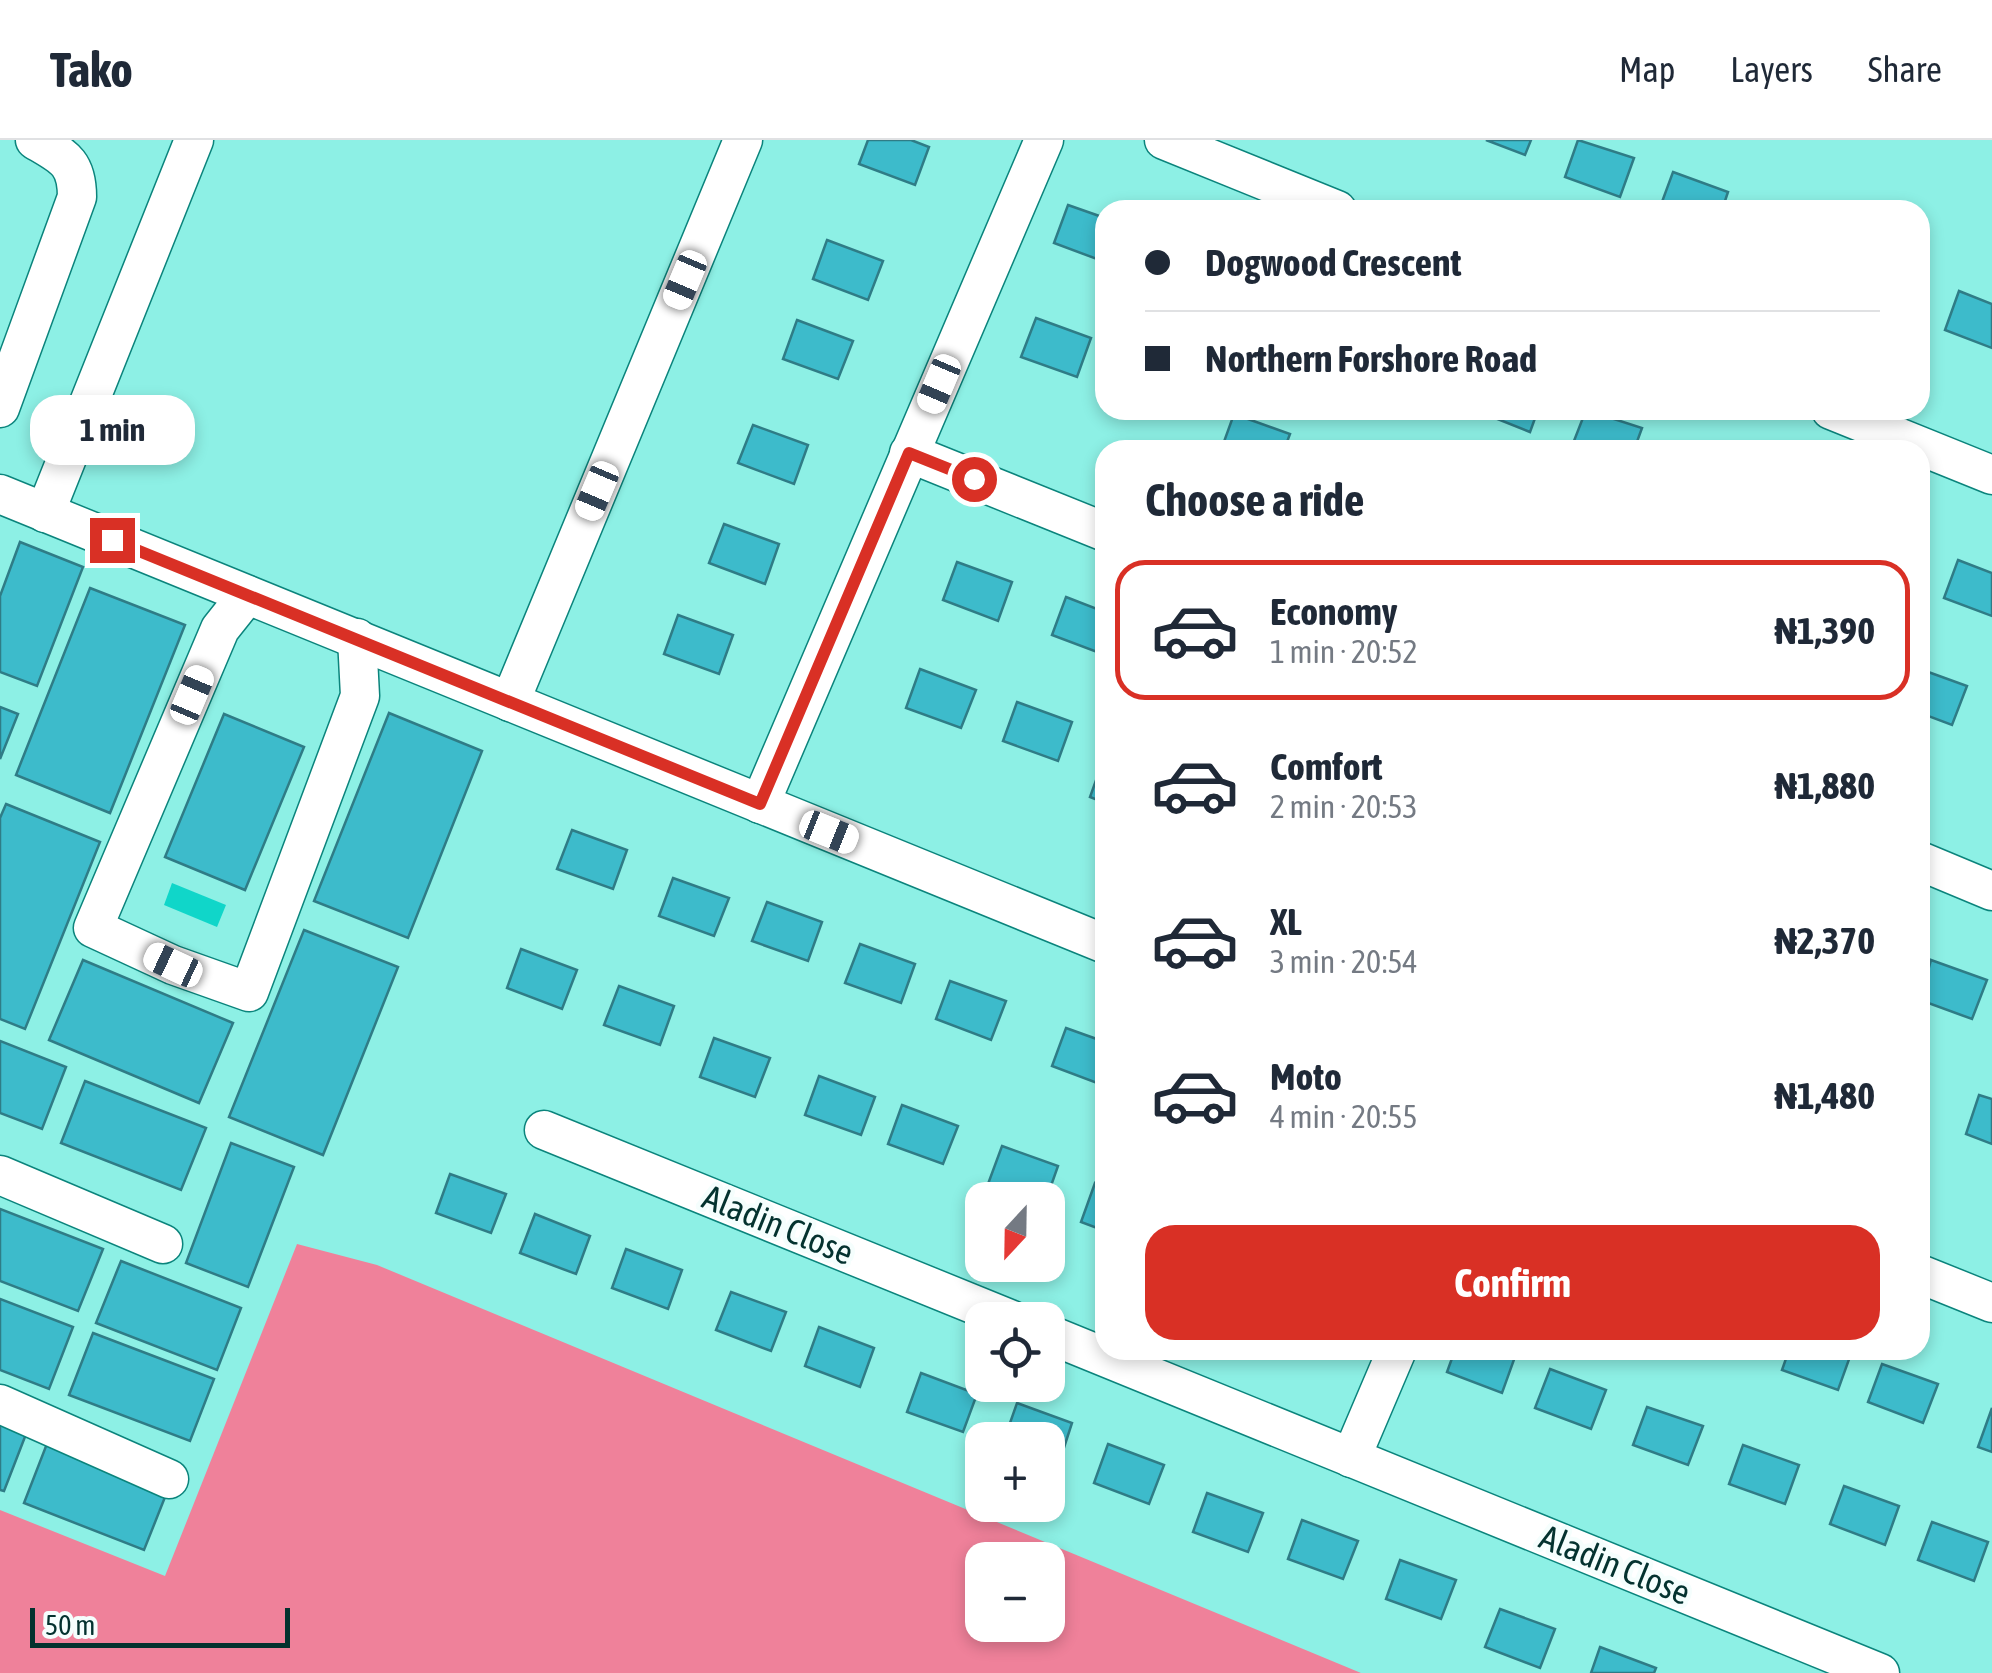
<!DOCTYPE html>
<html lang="en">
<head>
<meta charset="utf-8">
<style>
  body { margin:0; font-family:"Asap Condensed",sans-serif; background:#f2f2f3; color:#1f2937; height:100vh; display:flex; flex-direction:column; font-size:38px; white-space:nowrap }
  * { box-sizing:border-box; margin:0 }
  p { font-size:32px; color:#747a83 }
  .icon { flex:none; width:55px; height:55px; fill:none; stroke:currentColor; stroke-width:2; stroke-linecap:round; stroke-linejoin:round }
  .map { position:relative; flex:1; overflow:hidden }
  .side { position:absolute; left:1095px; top:300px; width:835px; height:920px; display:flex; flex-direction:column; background:#fff; border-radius:30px; box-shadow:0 5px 15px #0003 }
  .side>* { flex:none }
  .top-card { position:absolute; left:1095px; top:60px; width:835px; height:220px; border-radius:30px; box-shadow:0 5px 15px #0003; display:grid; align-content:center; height:220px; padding:0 50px; background:#fff }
  .needle { width:65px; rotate:202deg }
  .tools { position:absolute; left:965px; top:1042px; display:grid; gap:20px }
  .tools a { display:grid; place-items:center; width:100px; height:100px; border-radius:20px; background:#fff; box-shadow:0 5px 15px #0003; font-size:50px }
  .scale { position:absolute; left:30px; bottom:25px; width:260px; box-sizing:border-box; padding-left:10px; border:5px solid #04322f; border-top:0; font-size:28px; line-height:35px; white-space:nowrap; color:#04322f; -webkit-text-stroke:8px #f5fefd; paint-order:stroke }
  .end { position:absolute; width:45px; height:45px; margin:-22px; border:12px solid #d93025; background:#fff; box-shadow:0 0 0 5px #fff }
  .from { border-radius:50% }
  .bubble { position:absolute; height:70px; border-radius:30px; background:#fff; box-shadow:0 5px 15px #0003; font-size:32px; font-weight:700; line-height:70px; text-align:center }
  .car { position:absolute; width:30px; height:60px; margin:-30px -15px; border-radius:12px; box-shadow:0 0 8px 2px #0007; background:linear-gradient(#fff 24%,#345 0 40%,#fff 0 76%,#345 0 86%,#fff 0) }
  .top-card b { display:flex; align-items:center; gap:35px; height:95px; font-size:38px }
  .top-card b+b { border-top:2px solid #e0e1e3 }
  .top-card i { width:25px; height:25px; background:#1f2937 }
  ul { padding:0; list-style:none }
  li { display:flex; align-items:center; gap:30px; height:140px; margin:0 20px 15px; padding:0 30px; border:5px solid transparent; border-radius:30px }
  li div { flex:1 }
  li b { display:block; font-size:38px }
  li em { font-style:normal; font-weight:700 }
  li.selected { border-color:#d93025 }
  li>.icon { width:90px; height:90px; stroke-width:1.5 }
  h2 { padding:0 50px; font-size:45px; line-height:120px }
  .primary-button { display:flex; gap:20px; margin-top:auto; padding:20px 50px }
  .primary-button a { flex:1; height:115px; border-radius:30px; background:#d93025; color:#fff; font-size:40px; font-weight:700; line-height:115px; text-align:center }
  header { display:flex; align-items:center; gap:60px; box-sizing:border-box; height:140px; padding:0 50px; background:#fff; border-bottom:2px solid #e0e1e3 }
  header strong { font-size:48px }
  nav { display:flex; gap:55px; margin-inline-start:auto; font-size:35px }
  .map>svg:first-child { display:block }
</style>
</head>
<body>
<header>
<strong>Tako</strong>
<nav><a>Map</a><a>Layers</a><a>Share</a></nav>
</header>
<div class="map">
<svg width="1992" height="1533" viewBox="0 0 1992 1533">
  <rect width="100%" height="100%" fill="#8df0e5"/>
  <path fill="#ef819a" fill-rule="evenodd" d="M 297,1104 L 377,1125 L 1361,1533 L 0,1533 L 0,1370 L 165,1436 ZM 982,1420 L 1048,1420 L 1048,1485 L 982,1485 Z"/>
  <path fill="#10d6c9" d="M 172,743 L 226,765 L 217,787 L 164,765 Z"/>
  <g fill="#3dbbcb" stroke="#2f7c86" stroke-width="2.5">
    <path d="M 868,0 L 911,0 L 929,7 L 915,45 L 859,24 Z"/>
    <path d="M 1486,0 L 1531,0 L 1525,15 Z"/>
    <path d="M 1578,0 L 1634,18 L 1620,57 L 1565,37 Z"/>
    <path d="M 1673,32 L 1728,52 L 1722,70 L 1659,70 Z"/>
    <path d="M 1068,65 L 1105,78 L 1105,122 L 1054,103 Z"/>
    <path d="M 827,100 L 883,121 L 868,160 L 813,139 Z"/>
    <path d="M 1959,151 L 1992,164 L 1992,208 L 1945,190 Z"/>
    <path d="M 1036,178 L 1091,198 L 1077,237 L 1021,217 Z"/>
    <path d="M 797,180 L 853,201 L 838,239 L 783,219 Z"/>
    <path d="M 1475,270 L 1538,270 L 1530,292 Z"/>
    <path d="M 1586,270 L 1642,288 L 1634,310 L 1582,310 L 1572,306 Z"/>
    <path d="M 1234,274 L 1290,294 L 1284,310 L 1221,310 Z"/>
    <path d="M 753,285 L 808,305 L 794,344 L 738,323 Z"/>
    <path d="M 724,384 L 779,404 L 765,444 L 709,423 Z"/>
    <path d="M 20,402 L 83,427 L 37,546 L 0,532 L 0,456 Z"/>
    <path d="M 1958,420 L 1992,433 L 1992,476 L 1944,458 Z"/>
    <path d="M 957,422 L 1012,442 L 998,481 L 943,460 Z"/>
    <path d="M 90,448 L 185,485 L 110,673 L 16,635 Z"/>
    <path d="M 1066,457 L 1105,472 L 1105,515 L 1052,495 Z"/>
    <path d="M 678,475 L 733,495 L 719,534 L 664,514 Z"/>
    <path d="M 920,529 L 976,550 L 961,588 L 906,568 Z"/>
    <path d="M 1920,529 L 1967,546 L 1952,585 L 1920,573 Z"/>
    <path d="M 1017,562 L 1072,582 L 1058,621 L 1003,601 Z"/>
    <path d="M 0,567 L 18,574 L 0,619 Z"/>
    <path d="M 389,573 L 482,611 L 408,798 L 314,761 Z"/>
    <path d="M 224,574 L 304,607 L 245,750 L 165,717 Z"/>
    <path d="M 1104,618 L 1105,619 L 1105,663 L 1090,657 Z"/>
    <path d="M 6,664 L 100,702 L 25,889 L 0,879 L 0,678 Z"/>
    <path d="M 572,690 L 627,710 L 613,749 L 557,729 Z"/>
    <path d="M 673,738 L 729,758 L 714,796 L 659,776 Z"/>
    <path d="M 767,762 L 822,782 L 808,821 L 752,801 Z"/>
    <path d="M 304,790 L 398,827 L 323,1015 L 229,977 Z"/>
    <path d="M 860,804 L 915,824 L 901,863 L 845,843 Z"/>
    <path d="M 521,809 L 577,830 L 562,869 L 507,848 Z"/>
    <path d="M 83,820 L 233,883 L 199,963 L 49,900 Z"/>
    <path d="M 1931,820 L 1987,840 L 1972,879 L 1920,860 Z"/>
    <path d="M 950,841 L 1006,861 L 991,900 L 936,879 Z"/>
    <path d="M 619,846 L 674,866 L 660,905 L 604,885 Z"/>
    <path d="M 1066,888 L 1105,902 L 1105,946 L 1052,926 Z"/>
    <path d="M 714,898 L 770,918 L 755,957 L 700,937 Z"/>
    <path d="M 0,901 L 66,927 L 42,989 L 0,973 Z"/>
    <path d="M 819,936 L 875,957 L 861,995 L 805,975 Z"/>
    <path d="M 85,941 L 206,988 L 181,1050 L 61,1003 Z"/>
    <path d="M 1979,955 L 1992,959 L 1992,1004 L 1966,994 Z"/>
    <path d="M 902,965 L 958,986 L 943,1024 L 888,1004 Z"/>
    <path d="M 231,1003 L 294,1027 L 248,1147 L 186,1123 Z"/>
    <path d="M 1002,1006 L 1058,1026 L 1046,1060 L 1030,1060 L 988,1044 Z"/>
    <path d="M 450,1034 L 506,1054 L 491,1093 L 436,1073 Z"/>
    <path d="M 1095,1043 L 1105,1047 L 1105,1091 L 1081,1082 Z"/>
    <path d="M 0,1069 L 103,1109 L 78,1171 L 0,1141 Z"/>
    <path d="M 535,1074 L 590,1096 L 576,1134 L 520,1113 Z"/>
    <path d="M 626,1109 L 682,1130 L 668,1169 L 612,1148 Z"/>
    <path d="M 121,1121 L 241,1168 L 217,1230 L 96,1183 Z"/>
    <path d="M 731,1152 L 786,1172 L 771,1211 L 716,1190 Z"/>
    <path d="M 0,1159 L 73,1187 L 49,1249 L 0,1230 Z"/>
    <path d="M 819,1187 L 874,1208 L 860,1247 L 805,1226 Z"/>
    <path d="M 93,1193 L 214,1239 L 190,1301 L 69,1255 Z"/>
    <path d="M 1455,1210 L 1506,1210 L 1516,1214 L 1502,1253 L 1447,1232 Z"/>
    <path d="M 1789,1210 L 1852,1211 L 1838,1250 L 1782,1230 Z"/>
    <path d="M 1882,1224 L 1938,1244 L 1923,1283 L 1868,1262 Z"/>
    <path d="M 1550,1229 L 1606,1250 L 1591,1289 L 1535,1268 Z"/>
    <path d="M 921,1233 L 977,1254 L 963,1292 L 907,1272 Z"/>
    <path d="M 1017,1263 L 1072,1283 L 1059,1323 L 1048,1318 L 1048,1300 L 1004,1300 Z"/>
    <path d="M 1647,1267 L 1703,1286 L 1688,1325 L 1633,1305 Z"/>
    <path d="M 1992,1268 L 1992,1312 L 1978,1307 Z"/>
    <path d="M 0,1279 L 28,1289 L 4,1351 L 0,1350 Z"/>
    <path d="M 48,1301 L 169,1347 L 144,1410 L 24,1363 Z"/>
    <path d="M 1108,1304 L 1164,1325 L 1149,1364 L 1094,1343 Z"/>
    <path d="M 1743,1305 L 1799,1325 L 1785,1364 L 1729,1344 Z"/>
    <path d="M 1844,1346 L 1899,1366 L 1885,1405 L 1830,1384 Z"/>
    <path d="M 1207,1353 L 1263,1373 L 1248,1412 L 1193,1392 Z"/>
    <path d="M 1302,1380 L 1358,1401 L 1343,1439 L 1288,1419 Z"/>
    <path d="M 1932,1382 L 1988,1402 L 1974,1441 L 1918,1420 Z"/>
    <path d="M 1400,1420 L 1456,1440 L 1441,1479 L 1386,1459 Z"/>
    <path d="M 1500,1469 L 1555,1489 L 1540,1528 L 1485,1507 Z"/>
    <path d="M 1600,1507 L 1656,1528 L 1654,1533 L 1591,1533 Z"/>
  </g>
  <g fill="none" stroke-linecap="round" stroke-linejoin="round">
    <defs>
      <g id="minor">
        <path d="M 1164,0 L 1337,70"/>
        <path d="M 0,268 L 77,57 C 77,22 64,17 35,0"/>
        <path d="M 1831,270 L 1992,335"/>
        <path d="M 909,313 L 1105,392"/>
        <path d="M 0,354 L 1105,804"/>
        <path d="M 45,373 L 194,0"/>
        <path d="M 247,455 L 220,489 L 93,788 L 173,825 L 249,852 L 360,556 L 357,498"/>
        <path d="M 510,562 L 743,0"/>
        <path d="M 760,664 L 1044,0"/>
        <path d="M 1920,721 L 1992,751"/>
        <path d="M 544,990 L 1012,1180"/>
        <path d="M 0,1035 L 163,1104"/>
        <path d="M 1920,1134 L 1992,1163"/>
        <path d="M 1048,1194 L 1880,1533"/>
        <path d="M 0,1264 L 169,1339"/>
        <path d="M 1351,1318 L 1397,1210"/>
      </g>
    </defs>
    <use href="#minor" stroke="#0b847c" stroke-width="41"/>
    <use href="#minor" stroke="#fff" stroke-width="38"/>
  </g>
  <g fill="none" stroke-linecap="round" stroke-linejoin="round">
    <path stroke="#d93025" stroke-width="12" d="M 112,400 L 760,664 L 909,313 L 974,339"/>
  </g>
  <g text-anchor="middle" stroke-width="9" stroke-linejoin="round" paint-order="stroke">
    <g font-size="35" fill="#04322f" stroke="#f5fefd">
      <text transform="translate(778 1085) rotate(22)" y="12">Aladin Close</text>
      <text transform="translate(1615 1425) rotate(22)" y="12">Aladin Close</text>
    </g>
  </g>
</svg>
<div class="tools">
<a><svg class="needle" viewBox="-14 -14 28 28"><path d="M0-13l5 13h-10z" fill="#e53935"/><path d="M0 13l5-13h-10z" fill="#747a83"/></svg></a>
<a><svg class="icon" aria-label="locate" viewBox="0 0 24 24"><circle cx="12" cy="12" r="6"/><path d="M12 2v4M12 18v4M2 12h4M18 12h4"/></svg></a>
<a>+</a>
<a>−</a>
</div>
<div class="scale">50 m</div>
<i class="end from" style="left:974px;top:339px"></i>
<i class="end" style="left:112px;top:400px"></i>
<div class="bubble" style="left:30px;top:255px;width:165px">1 min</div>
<i class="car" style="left:685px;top:140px;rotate:203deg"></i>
<i class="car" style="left:939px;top:244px;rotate:203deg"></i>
<i class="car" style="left:597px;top:351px;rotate:203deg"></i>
<i class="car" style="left:192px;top:555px;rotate:23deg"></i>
<i class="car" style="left:829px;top:692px;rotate:112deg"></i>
<i class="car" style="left:173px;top:825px;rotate:295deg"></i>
<div class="top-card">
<b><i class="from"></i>Dogwood Crescent</b>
<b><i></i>Northern Forshore Road</b>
</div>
<section class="side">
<h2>Choose a ride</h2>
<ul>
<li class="selected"><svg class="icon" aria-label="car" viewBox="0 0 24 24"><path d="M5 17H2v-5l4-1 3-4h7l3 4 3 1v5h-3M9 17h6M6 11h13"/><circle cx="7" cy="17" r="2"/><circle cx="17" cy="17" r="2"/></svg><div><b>Economy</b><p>1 min · 20:52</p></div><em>₦1,390</em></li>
<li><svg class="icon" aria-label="car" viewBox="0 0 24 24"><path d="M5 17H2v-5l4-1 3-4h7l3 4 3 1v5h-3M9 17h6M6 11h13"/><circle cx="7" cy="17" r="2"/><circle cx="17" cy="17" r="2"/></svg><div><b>Comfort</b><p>2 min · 20:53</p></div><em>₦1,880</em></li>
<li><svg class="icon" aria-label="car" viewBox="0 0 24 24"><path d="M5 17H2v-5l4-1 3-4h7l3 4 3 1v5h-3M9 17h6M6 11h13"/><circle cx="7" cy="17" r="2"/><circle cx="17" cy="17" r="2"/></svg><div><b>XL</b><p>3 min · 20:54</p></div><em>₦2,370</em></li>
<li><svg class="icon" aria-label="car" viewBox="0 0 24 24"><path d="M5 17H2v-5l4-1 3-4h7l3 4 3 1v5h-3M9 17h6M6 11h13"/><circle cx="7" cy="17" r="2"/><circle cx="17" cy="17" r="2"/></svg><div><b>Moto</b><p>4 min · 20:55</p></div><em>₦1,480</em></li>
</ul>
<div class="primary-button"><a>Confirm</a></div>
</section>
</div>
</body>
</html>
